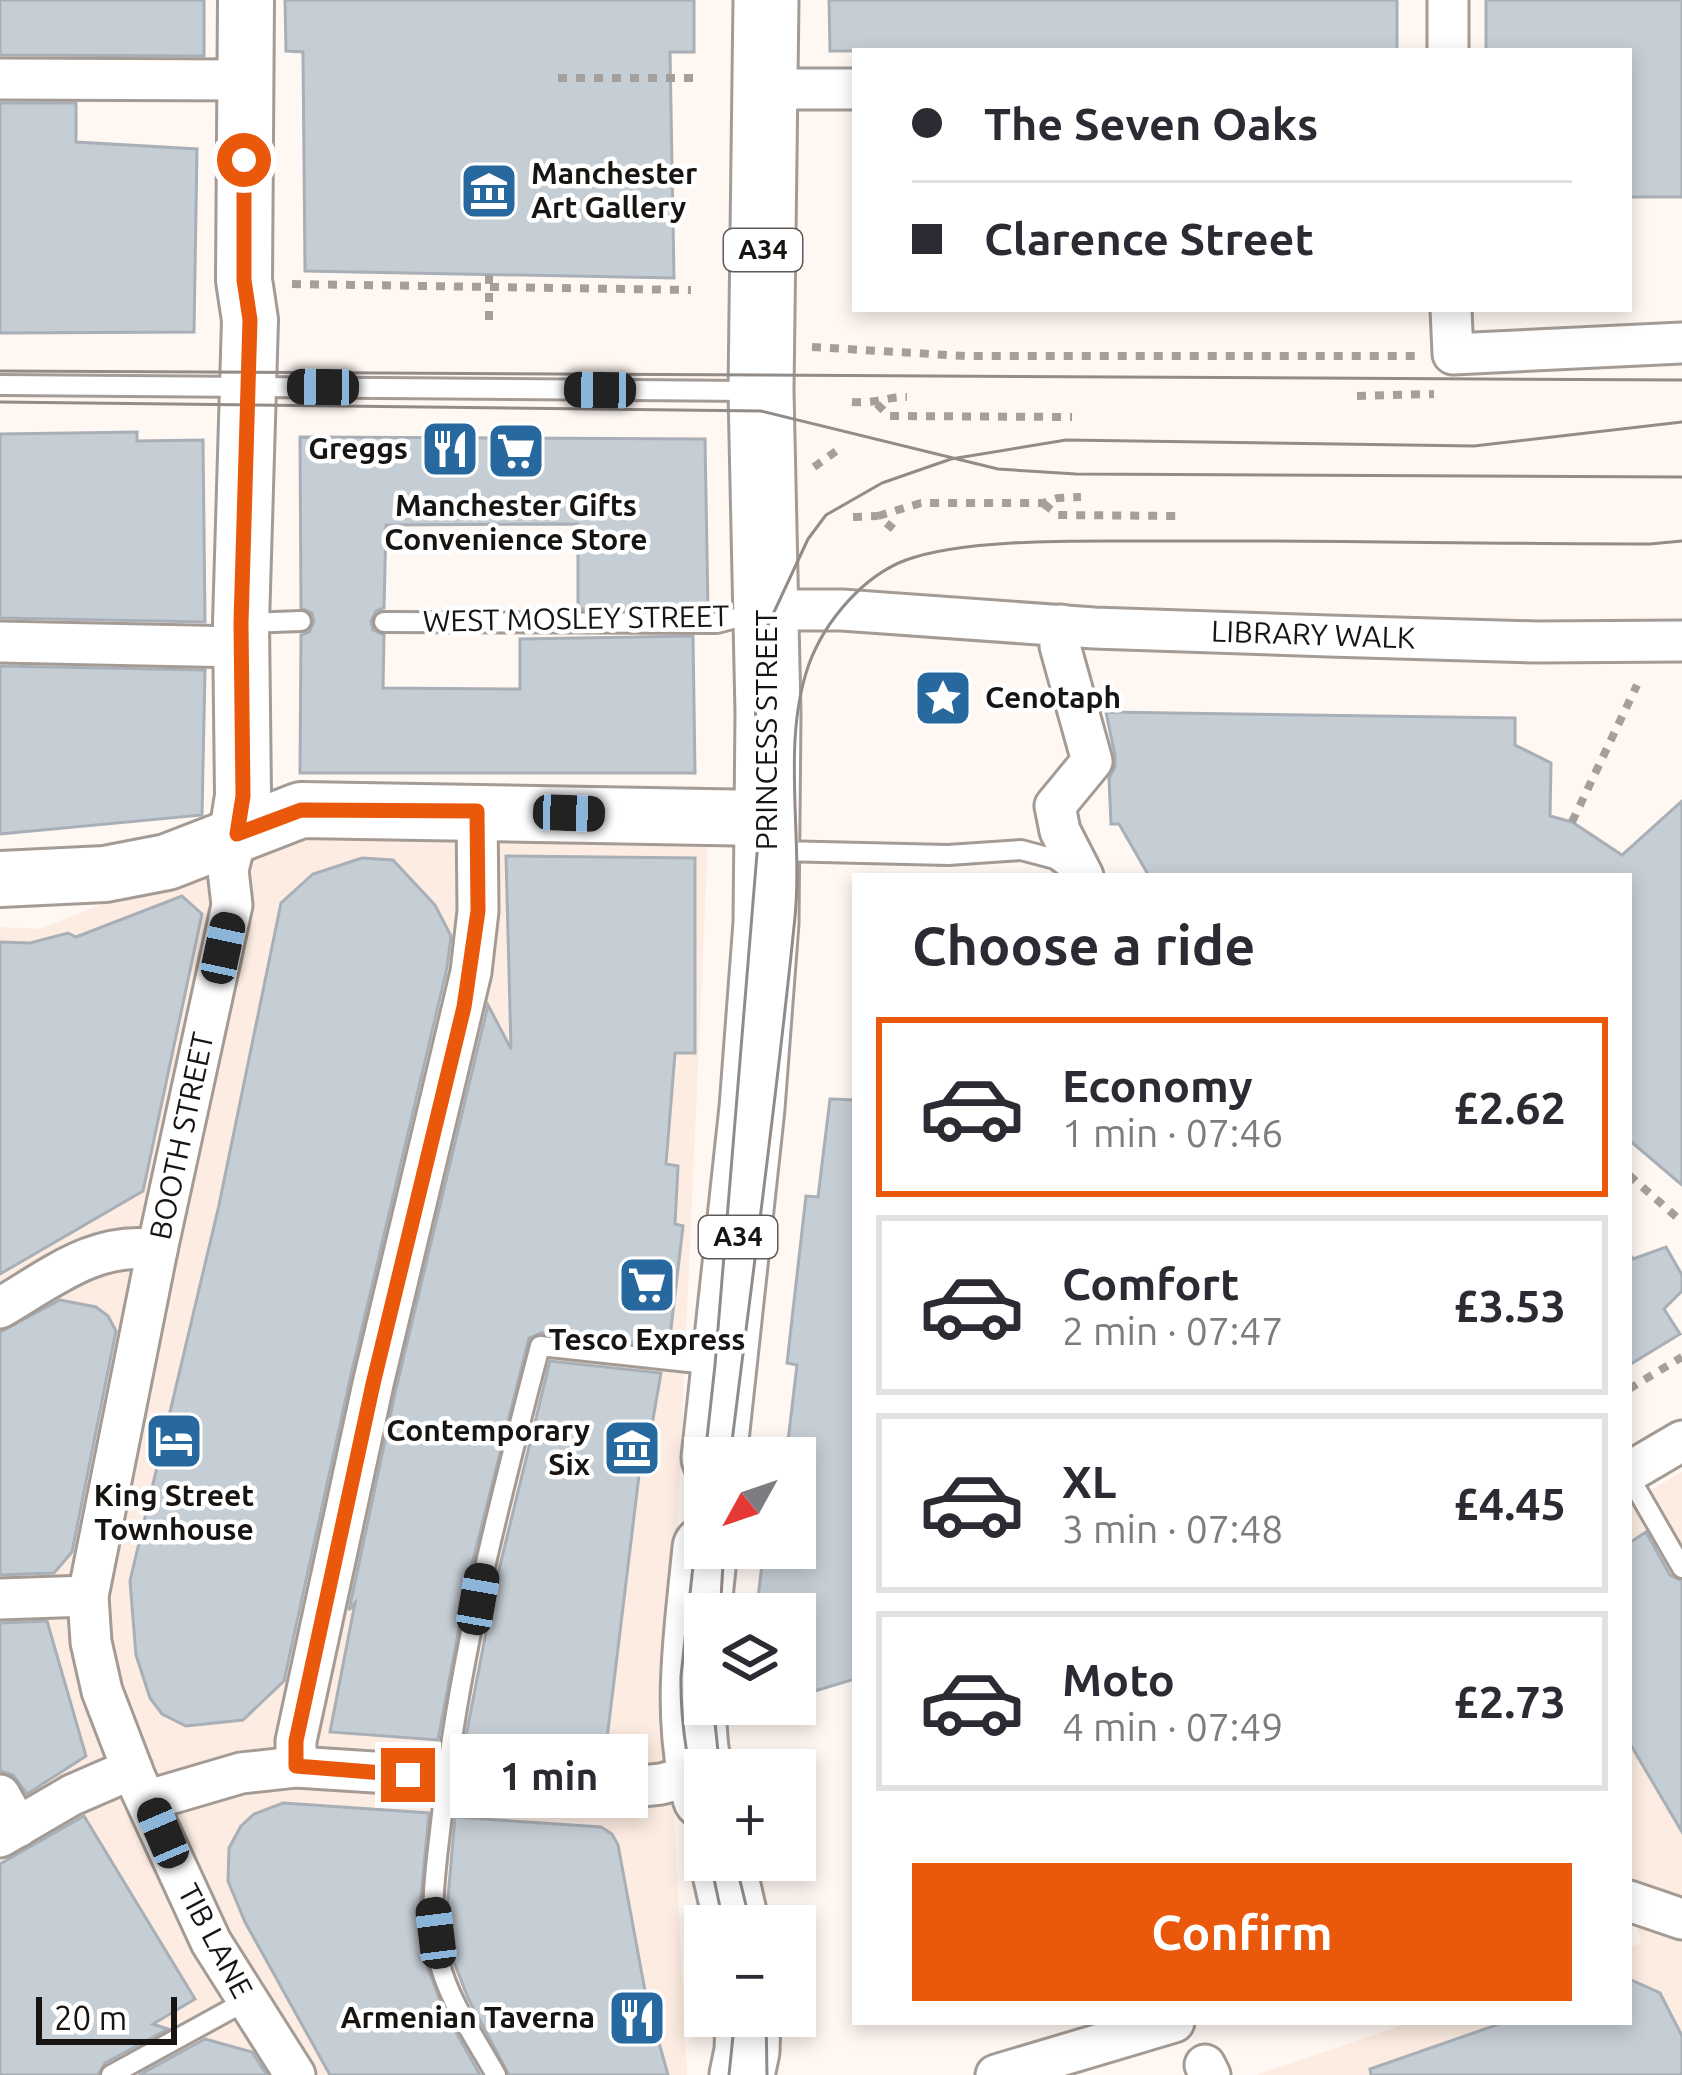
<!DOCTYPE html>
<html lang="en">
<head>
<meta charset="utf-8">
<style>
  body { margin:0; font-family:Ubuntu,sans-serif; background:#f7f7f7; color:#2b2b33; height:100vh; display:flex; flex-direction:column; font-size:45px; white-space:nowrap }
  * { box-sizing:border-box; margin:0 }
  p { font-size:39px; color:#7c7c81 }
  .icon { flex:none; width:66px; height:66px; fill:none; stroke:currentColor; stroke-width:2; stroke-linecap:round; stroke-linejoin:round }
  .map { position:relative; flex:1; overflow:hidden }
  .sheet { position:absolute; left:852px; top:873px; width:780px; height:1152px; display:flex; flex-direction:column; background:#fff; border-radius:0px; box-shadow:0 6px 18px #0003 }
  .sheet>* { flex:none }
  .top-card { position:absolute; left:852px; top:48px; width:780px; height:264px; border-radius:0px; box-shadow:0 6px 18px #0003; display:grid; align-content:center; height:264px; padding:0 60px; background:#fff }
  .needle { width:78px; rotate:230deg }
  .controls { position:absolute; left:684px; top:1437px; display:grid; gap:24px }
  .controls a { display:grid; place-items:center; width:132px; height:132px; border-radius:0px; background:#fff; box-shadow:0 6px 18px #0003; font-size:60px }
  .scale { position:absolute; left:36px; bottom:30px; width:141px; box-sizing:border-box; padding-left:12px; border:6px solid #171412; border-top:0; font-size:33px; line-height:42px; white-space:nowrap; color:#171412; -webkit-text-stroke:9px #fff; paint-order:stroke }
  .end { position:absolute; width:54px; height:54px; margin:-27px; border:15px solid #ea580c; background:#fff; box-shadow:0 0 0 6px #fff }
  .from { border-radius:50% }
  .bubble { position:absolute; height:84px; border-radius:0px; background:#fff; box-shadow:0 6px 18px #0003; font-size:39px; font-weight:600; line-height:84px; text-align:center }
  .car { position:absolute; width:36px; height:72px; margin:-36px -18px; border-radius:15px; box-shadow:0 0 9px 3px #0007; background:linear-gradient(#222 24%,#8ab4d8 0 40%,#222 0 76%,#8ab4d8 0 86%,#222 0) }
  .top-card b { display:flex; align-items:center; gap:42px; height:114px; font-size:45px }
  .top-card b+b { border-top:3px solid #e1e1e2 }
  .top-card i { width:30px; height:30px; background:#2b2b33 }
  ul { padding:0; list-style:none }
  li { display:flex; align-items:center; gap:36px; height:180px; margin:0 24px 18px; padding:0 36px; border:6px solid #e1e1e2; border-radius:0px }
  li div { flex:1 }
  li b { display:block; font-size:45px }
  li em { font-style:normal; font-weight:600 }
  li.active { border-color:#ea580c }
  li>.icon { width:108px; height:108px; stroke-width:1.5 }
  h2 { padding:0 60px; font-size:54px; line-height:144px }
  .cta { display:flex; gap:24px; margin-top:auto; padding:24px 60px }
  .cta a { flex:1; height:138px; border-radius:0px; background:#ea580c; color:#fff; font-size:48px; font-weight:600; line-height:138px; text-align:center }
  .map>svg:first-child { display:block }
</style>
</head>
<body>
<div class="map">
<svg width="1682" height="2075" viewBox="0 0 1682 2075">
  <rect width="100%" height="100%" fill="#fff7f2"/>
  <g fill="#fcece1">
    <path d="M 269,838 L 708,840 L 669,1716 L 687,2075 L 0,2075 L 0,927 L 40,929 Z"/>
    <path d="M 1682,1472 L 1682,2075 L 1257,2075 L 1411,2022 L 1629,2022 L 1629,1947 L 1641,1943 L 1629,1892 L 1629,1503 Z"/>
  </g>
  <g fill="#c6ced5" stroke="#a8afb6" stroke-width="3">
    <path d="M 0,0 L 204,0 L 204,56 L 0,55 Z"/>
    <path d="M 285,0 L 694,0 L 694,52 L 670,52 L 674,278 L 305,271 L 303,52 L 286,51 Z"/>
    <path d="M 829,0 L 1397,0 L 1397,51 L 830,51 Z"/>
    <path d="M 1486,0 L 1682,0 L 1682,197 L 1629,197 L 1629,51 L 1486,51 Z"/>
    <path d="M 0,103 L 76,103 L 76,142 L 197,149 L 194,332 L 0,333 Z"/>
    <path d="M 137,432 L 137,441 L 203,440 L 205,622 L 0,618 L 0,434 Z"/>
    <path d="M 300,437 L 705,439 L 708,609 L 578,609 L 578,524 L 386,525 L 384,608 L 376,611 L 371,621 L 373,630 L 384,635 L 383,688 L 520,689 L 520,639 L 693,636 L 695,773 L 300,773 L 301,635 L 309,632 L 314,622 L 312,613 L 301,608 Z"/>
    <path d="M 0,666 L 205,670 L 202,815 L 0,834 Z"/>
    <path d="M 1106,712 L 1515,718 L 1515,745 L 1551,763 L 1550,816 L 1572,822 L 1622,855 L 1682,801 L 1682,1185 L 1629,1140 L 1629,876 L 1149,876 L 1119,824 L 1111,824 L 1109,778 L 1115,767 L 1115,756 Z"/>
    <path d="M 506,856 L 695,858 L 695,1053 L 675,1053 L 666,1164 L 678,1166 L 675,1224 L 683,1226 L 669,1346 L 541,1333 L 529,1338 L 468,1580 L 438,1740 L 330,1732 L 355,1603 L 349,1610 L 396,1389 L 488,1005 L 511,1049 Z"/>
    <path d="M 362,858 L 393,860 L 435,905 L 451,936 L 447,968 L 350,1379 L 284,1681 L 243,1720 L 186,1726 L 162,1714 L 150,1698 L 136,1655 L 130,1581 L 219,1205 L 281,903 L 313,874 Z"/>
    <path d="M 182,896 L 202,914 L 143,1191 L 0,1274 L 0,942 L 30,943 L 68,933 L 76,937 Z"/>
    <path d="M 830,1099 L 855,1100 L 855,1679 L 795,1697 L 795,1614 L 756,1614 L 764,1548 L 795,1548 L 795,1458 L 786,1458 L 797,1365 L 787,1363 L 806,1196 L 818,1197 Z"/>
    <path d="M 1666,1247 L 1682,1275 L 1682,1291 L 1664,1309 L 1680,1334 L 1629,1365 L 1629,1253 L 1633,1259 Z"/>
    <path d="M 60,1300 L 96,1307 L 108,1316 L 116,1331 L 72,1552 L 54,1573 L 0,1575 L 0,1332 Z"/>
    <path d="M 550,1361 L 661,1373 L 652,1425 L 645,1426 L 606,1747 L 466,1736 L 495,1586 Z"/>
    <path d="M 1646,1532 L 1670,1575 L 1682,1581 L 1682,1832 L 1629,1742 L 1629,1543 Z"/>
    <path d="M 47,1621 L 86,1756 L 27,1794 L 13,1775 L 0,1771 L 0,1623 Z"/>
    <path d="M 283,1803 L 429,1813 L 420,1908 L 426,1963 L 444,2011 L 480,2075 L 330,2075 L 245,1922 L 228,1881 L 229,1848 L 241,1826 L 254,1814 Z"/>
    <path d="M 84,1816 L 195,1999 L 153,2024 L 168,2029 L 105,2063 L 98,2075 L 0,2075 L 0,1864 Z"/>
    <path d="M 455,1817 L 601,1827 L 612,1834 L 618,1845 L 646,1996 L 668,2075 L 509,2075 L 468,1998 L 452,1957 L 447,1909 Z"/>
    <path d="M 1629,1979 L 1660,1993 L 1682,2036 L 1682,2075 L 1371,2075 L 1370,2069 L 1505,2022 L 1629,2022 Z"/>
    <path d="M 205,2039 L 252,2052 L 267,2075 L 139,2075 Z"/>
  </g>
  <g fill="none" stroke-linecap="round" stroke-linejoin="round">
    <defs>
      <g id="lane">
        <path d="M 0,385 L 750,391"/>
        <path d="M 384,622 L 717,623 L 756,613"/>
        <path d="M 246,623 L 301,621"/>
        <path d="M 779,851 L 948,855 L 1021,850 L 1055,859 L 1070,870"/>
        <path d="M 1629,1476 L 1682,1568"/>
        <path d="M 111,2075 L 246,2001"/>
        <path d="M 496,2075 C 476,2039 448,2000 439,1960 C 428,1915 436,1868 441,1823 C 458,1661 499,1503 540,1346 L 716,1365"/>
      </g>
      <g id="street">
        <path d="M 1448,51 L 1448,0"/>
        <path d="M 0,79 L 245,80"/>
        <path d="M 766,89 L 855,89"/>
        <path d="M 1451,309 L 1453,354 L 1682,343"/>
        <path d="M 767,610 L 842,610 L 1094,628 L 1329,636 L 1537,642 L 1682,641"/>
        <path d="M 1061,625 L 1060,646 L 1092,761 L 1055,806 L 1060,831 L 1083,876"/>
        <path d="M 0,642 L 241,647"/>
        <path d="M 237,834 L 228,870 L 232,905 L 157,1250 L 88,1596 L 91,1642 L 102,1691 L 135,1777 L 211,1942 L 295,2075"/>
        <path d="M 0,1308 C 50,1279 96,1240 157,1250"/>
        <path d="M 1629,1472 L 1682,1441"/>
        <path d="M 0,1599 L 88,1596"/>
        <path d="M 296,1767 L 296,1741 L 373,1384 L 471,972 L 478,911 L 477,811"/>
        <path d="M 0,1795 L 18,1827"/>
        <path d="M 149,1800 L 241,1773 L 296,1767 L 623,1788 L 661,1784 L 699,1774"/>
        <path d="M 0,1837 L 72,1795 L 132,1769"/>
        <path d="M 1629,1901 L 1682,1919"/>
        <path d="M 1205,2065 L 1210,2075"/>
        <path d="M 996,2075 L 1174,2022"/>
      </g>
      <g id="secondary">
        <path d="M 237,834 L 243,796 L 241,623 L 250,320 L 244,280 L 246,0"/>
        <path d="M 0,879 L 105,874 L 167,862 L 301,810 L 767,818"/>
      </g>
      <g id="primary">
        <path d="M 714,1458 L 752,1108 L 766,923 L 768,713 L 761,391 L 766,0"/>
        <path d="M 705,1797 C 683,1714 697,1632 705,1548"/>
        <path d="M 722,1860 L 737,1926"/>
        <path d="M 742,2075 L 747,2051 L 748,2016"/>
      </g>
    </defs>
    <use href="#lane" stroke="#a49b95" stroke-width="24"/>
    <use href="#street" stroke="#a49b95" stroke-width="45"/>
    <use href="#secondary" stroke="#a49b95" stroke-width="60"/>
    <use href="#primary" stroke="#a49b95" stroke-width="69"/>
    <g stroke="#a59f9b" stroke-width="8" stroke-dasharray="9 9" stroke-linecap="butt">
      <path d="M 558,78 L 694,78"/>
      <path d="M 489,275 L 489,320"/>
      <path d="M 292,284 L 691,290"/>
      <path d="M 812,347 L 965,356 L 1415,356"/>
      <path d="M 1357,396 L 1434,394"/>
      <path d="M 852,402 C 875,404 886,397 907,397"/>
      <path d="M 877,404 L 889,416 L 1072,417"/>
      <path d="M 814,467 L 842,447"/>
      <path d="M 1044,504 L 1058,515 L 1181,516"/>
      <path d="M 878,516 L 921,503 L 1043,503 L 1058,498 L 1081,497"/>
      <path d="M 853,517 L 878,516 L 897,532"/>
      <path d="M 1572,822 L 1637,685"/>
      <path d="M 1629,1175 L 1682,1222"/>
      <path d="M 1629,1389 L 1682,1357"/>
    </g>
    <use href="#lane" stroke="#fff" stroke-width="18"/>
    <use href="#street" stroke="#fff" stroke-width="39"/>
    <use href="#secondary" stroke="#fff" stroke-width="54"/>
    <use href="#primary" stroke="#fff" stroke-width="63"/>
    <g stroke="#928c88" stroke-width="3">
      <path d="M 0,371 L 1682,380"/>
      <path d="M 0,402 L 761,411 L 998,469 L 1076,474 L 1682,477"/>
      <path d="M 730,1458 C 752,1278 777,1097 795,917 C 803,834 781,743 809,664 C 825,621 863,576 906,560 C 966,538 1084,541 1150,541 C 1317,540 1483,544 1650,544 L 1682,541"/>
      <path d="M 720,1614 L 724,1548"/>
      <path d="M 713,1704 L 720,1770"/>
      <path d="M 705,1838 C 692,1781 680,1736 681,1676 L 715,1365 L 760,817 L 754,675 L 761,640 L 808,539 L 826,515 L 882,483 L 951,459 L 1066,440 L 1474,446 L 1682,422"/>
      <path d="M 710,1860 L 724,1926"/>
      <path d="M 735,1860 L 751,1926"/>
      <path d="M 766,2016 L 767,2075"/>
      <path d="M 729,2075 L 735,2016"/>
    </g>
  </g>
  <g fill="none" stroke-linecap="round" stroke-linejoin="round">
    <path stroke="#ea580c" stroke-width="15" d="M 244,160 L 244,280 L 250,320 L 241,623 L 243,796 L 237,834 L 301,810 L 477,811 L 478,911 L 464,1007 L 373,1384 L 296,1741 L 296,1766 L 408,1775"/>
  </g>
  <defs>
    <symbol id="museum-square" viewBox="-11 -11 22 22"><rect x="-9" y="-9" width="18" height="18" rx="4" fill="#27689e" stroke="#fff"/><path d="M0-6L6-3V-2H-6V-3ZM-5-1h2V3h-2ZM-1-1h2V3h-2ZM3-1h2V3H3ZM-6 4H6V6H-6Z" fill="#fff"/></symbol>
    <symbol id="restaurant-square" viewBox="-11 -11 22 22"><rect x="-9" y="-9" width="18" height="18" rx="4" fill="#27689e" stroke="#fff"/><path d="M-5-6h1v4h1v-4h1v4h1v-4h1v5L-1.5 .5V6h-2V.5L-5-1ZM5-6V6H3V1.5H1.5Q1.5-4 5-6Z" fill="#fff"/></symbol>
    <symbol id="supermarket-square" viewBox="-11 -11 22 22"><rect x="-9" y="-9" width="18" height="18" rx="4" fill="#27689e" stroke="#fff"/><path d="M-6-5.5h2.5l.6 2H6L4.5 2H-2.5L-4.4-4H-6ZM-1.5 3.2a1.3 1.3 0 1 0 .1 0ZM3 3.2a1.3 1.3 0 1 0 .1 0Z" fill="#fff"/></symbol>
    <symbol id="sight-square" viewBox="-11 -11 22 22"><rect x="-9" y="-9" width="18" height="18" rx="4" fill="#27689e" stroke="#fff"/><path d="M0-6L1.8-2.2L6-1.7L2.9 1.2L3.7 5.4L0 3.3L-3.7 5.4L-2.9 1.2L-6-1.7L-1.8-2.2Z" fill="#fff"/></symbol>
    <symbol id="hotel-square" viewBox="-11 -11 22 22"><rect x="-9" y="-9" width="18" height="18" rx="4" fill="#27689e" stroke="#fff"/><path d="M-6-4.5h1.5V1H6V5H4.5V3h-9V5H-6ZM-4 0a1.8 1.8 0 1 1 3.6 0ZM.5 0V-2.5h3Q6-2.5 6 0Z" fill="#fff"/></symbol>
  </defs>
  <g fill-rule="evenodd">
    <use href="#museum-square" x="456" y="158" width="66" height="66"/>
    <use href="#restaurant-square" x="417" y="416" width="66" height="66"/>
    <use href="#supermarket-square" x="483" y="418" width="66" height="66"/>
    <use href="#sight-square" x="910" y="665" width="66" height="66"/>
    <use href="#supermarket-square" x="614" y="1252" width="66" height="66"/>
    <use href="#hotel-square" x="141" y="1408" width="66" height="66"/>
    <use href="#museum-square" x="599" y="1415" width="66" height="66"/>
    <use href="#restaurant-square" x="604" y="1985" width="66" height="66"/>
  </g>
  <g text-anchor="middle" stroke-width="9" stroke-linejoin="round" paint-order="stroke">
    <g fill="#fff" stroke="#5d5a59" stroke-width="3">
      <rect x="724" y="229" width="78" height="42" rx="9"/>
      <rect x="699" y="1216" width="78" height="42" rx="9"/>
    </g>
    <g font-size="27" font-weight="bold" fill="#171412">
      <text x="763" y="259">A34</text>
      <text x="738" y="1246">A34</text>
    </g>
    <g font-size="30" font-weight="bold" fill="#171412" stroke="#fff" text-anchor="end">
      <text x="531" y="184" text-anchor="start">Manchester<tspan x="531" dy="34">Art Gallery</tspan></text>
      <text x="408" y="459">Greggs</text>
      <text x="516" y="516" text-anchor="middle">Manchester Gifts<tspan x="516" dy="34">Convenience Store</tspan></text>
      <text x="985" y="708" text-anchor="start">Cenotaph</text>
      <text x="647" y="1350" text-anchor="middle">Tesco Express</text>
      <text x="590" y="1441">Contemporary<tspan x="590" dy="34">Six</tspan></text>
      <text x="174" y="1506" text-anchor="middle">King Street<tspan x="174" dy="34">Townhouse</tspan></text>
      <text x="595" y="2028">Armenian Taverna</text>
    </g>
    <g font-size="30" fill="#171412" stroke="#fff">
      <text transform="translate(576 619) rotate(-1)" y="10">WEST MOSLEY STREET</text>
      <text transform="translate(1313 635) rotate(2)" y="10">LIBRARY WALK</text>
      <text transform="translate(767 730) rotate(-90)" y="10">PRINCESS STREET</text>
      <text transform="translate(182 1136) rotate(-78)" y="10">BOOTH STREET</text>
      <text transform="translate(215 1941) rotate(62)" y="10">TIB LANE</text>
    </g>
  </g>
</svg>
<div class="controls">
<a><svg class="needle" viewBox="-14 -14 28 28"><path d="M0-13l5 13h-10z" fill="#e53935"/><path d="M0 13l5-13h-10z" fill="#7c7c81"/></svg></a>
<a><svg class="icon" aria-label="layers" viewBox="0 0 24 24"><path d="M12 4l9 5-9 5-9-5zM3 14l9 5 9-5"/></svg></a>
<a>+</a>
<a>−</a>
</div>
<div class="scale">20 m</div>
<i class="end from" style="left:244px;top:160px"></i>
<i class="end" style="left:408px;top:1775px"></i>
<div class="bubble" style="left:450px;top:1734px;width:198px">1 min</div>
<i class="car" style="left:323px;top:387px;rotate:271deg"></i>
<i class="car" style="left:600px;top:390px;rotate:271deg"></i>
<i class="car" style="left:569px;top:813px;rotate:92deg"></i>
<i class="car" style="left:223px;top:948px;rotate:12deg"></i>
<i class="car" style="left:478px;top:1599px;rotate:10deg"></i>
<i class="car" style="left:163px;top:1833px;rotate:337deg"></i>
<i class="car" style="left:436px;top:1933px;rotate:353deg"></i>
<div class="top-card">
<b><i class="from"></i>The Seven Oaks</b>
<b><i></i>Clarence Street</b>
</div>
<section class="sheet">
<h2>Choose a ride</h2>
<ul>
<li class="active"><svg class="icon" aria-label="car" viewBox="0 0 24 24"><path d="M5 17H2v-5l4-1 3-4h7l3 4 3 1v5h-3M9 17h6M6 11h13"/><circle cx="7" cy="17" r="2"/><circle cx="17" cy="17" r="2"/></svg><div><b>Economy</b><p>1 min · 07:46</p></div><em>£2.62</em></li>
<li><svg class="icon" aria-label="car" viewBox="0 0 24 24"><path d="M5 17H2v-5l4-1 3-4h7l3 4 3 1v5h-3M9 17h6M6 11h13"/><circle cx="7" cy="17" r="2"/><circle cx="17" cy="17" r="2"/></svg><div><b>Comfort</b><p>2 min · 07:47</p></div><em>£3.53</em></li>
<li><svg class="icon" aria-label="car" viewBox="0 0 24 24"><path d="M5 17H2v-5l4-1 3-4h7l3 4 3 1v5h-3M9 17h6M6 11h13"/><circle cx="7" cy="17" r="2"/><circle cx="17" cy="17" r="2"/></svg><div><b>XL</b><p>3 min · 07:48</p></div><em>£4.45</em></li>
<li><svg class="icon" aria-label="car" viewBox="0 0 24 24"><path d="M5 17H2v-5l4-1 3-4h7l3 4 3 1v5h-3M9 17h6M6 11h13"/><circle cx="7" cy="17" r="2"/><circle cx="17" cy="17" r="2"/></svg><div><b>Moto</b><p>4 min · 07:49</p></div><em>£2.73</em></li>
</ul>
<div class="cta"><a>Confirm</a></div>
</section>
</div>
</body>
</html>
